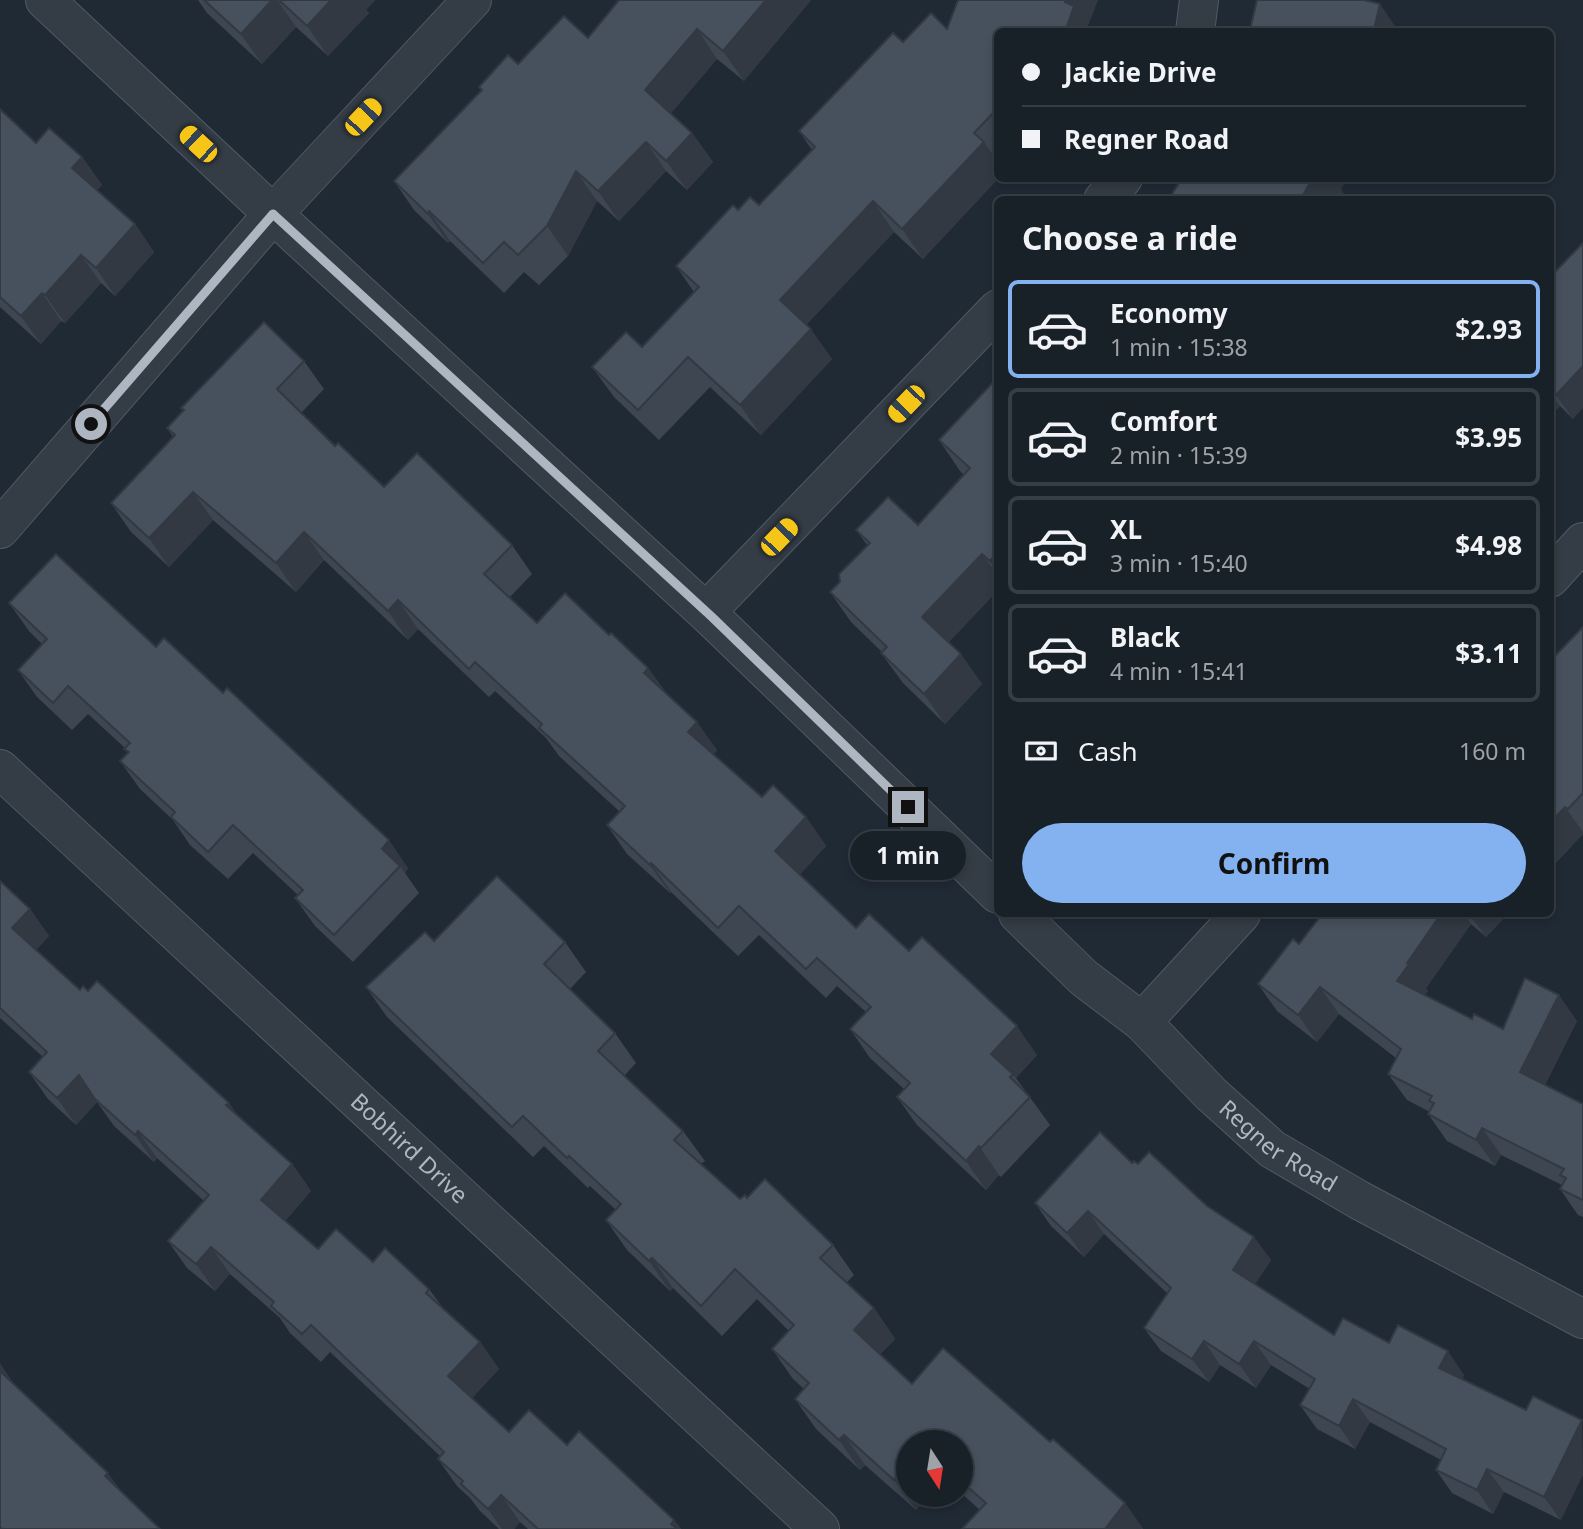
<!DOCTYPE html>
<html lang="en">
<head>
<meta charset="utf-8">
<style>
  body { margin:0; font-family:"Noto Sans",sans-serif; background:#212830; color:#f1f3f6; height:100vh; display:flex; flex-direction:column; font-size:26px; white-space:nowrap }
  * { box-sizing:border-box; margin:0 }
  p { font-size:23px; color:#9fa3a8 }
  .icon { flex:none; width:38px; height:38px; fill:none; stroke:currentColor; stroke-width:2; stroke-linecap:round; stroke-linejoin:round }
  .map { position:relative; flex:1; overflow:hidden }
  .panel { position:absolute; left:994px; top:196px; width:560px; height:721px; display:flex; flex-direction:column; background:#182028; border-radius:10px; box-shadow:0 4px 10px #0003,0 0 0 2px #363e45 }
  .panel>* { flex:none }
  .guide { position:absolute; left:994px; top:28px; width:560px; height:154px; border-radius:10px; box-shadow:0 4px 10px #0003,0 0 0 2px #363e45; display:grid; align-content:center; height:154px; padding:0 28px; background:#182028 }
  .needle { width:46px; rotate:168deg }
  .controls { position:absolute; left:896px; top:1430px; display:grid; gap:14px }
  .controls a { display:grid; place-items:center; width:77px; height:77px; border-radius:50%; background:#182028; box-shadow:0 4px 10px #0003,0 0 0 2px #363e45; font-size:35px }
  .end { position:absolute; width:32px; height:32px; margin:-16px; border:9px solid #aeb6c2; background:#111; box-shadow:0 0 0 4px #111 }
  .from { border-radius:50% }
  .bubble { position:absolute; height:49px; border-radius:24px; background:#182028; box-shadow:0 4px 10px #0003,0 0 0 2px #363e45; font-size:23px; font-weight:700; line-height:49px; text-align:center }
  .car { position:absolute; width:21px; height:42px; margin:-21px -10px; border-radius:9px; box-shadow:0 0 5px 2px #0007; background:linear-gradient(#f5c518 24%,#345 0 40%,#f5c518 0 76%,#345 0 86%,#f5c518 0) }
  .guide b { display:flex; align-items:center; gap:24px; height:66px; font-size:26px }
  .guide b+b { border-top:2px solid #363e45 }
  .guide i { width:18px; height:18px; background:#f1f3f6 }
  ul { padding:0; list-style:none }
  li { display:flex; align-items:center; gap:21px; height:98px; margin:0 14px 10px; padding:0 14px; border:4px solid #363e45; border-radius:10px }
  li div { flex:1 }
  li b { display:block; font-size:26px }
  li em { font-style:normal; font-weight:700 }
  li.current { border-color:#84b2f1 }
  li>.icon { width:63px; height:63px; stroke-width:1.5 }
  h2 { padding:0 28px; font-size:32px; line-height:84px }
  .pay { display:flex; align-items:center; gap:18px; height:77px; padding:0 28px; font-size:26px }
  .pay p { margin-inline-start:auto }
  .primary-button { display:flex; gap:14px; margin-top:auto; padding:14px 28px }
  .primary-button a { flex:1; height:80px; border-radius:42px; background:#84b2f1; color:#111; font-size:28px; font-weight:700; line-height:80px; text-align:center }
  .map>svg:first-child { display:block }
</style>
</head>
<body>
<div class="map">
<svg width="1583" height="1529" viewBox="0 0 1583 1529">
  <rect width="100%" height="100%" fill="#202a35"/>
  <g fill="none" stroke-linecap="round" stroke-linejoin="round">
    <defs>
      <g id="street">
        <path d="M 45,0 L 273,214 L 711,617 L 998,894"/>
        <path d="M 1195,32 L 1199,0"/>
        <path d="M 1103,200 L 1123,178"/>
        <path d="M 0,529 L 273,214 L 472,0"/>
        <path d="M 1550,578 L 1583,542"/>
        <path d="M 706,612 L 998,309"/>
        <path id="s1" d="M 0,769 L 820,1529"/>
        <path id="s2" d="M 1018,914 L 1084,978 L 1142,1022 L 1211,1094 L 1272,1149 L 1359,1200 L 1583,1319"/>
        <path d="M 1142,1022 L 1241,914"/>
      </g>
    </defs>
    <use href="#street" stroke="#515963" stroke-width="40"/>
    <use href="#street" stroke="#343c45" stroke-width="38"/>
  </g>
  <g fill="#3d4651">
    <path d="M 198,0 L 375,0 L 366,10 L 369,13 L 328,56 L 296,27 L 262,64 L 207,13 Z"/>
    <path d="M 811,0 L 744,81 L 717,59 L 671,113 L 692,133 L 713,162 L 687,190 L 666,171 L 619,221 L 597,201 L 568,256 L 539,285 L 524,272 L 504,293 L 450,241 L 448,243 L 414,210 L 394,181 L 482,91 L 479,87 L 518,64 L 588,38 Z"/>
    <path d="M 1088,26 L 998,32 L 998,178 L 923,259 L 894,232 L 806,325 L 832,359 L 761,435 L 710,387 L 659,440 L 614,397 L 592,367 L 642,347 L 694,292 L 676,266 L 738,210 L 759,205 L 812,150 L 799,131 L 903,42 L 947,29 Z"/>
    <path d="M 0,109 L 36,143 L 82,157 L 102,185 L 97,190 L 135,224 L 154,252 L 115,296 L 101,283 L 65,323 L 61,321 L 41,344 L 0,307 Z"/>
    <path d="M 1550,277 L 1573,419 L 1560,406 L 1550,416 Z"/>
    <path d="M 304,361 L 324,389 L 301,413 L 335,446 L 384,487 L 512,545 L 532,574 L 509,598 L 537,623 L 609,635 L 648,668 L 667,694 L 717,750 L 714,754 L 762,797 L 806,817 L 826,846 L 799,875 L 856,928 L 909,951 L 1037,1055 L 1016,1078 L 1050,1125 L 1001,1177 L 999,1175 L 986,1190 L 917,1125 L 897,1097 L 904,1089 L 870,1058 L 850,1029 L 866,1012 L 837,986 L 826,998 L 759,935 L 738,956 L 671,892 L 670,893 L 627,854 L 607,825 L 620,812 L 559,756 L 546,738 L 495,691 L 489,697 L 418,629 L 408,640 L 324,560 L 296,592 L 213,520 L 169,567 L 131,532 L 111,503 L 173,437 L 167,428 L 183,411 L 181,408 Z"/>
    <path d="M 998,377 L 998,590 L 949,642 L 982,684 L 945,724 L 903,683 L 881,653 L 882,652 L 851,622 L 830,592 L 840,582 L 868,546 L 856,530 L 918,525 L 964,475 L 960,471 L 939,440 Z"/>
    <path d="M 9,603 L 156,647 L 408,868 L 405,873 L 419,893 L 353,962 L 315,926 L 295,898 L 298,895 L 253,853 L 228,879 L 190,845 L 173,820 L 140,789 L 120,761 L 128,753 L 125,748 L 88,714 L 72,730 L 37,697 L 18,670 L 42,644 L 29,631 Z"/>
    <path d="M 1583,627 L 1583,834 L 1550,869 Z"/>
    <path d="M 0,881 L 30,909 L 49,936 L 36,950 L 80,990 L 88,991 L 229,1103 L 238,1116 L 292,1164 L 311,1191 L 285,1221 L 318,1249 L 373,1262 L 429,1289 L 443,1308 L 480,1342 L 499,1369 L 472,1398 L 509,1432 L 567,1445 L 674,1520 L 681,1529 L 528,1529 L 520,1522 L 514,1529 L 499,1529 L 480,1511 L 470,1498 L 457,1486 L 438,1459 L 440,1456 L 330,1352 L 321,1362 L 290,1333 L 280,1318 L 230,1274 L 215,1291 L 187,1268 L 168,1241 L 204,1201 L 157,1158 L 154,1162 L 114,1126 L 97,1102 L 76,1125 L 48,1099 L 29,1072 L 43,1057 L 0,1018 Z"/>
    <path d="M 1322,914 L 1508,914 L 1486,937 L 1471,924 L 1426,988 L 1428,991 L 1425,995 L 1472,1019 L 1503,1029 L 1577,1021 L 1545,1085 L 1583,1104 L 1583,1217 L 1578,1215 L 1560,1189 L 1562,1185 L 1501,1155 L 1495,1166 L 1447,1141 L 1428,1114 L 1430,1112 L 1407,1100 L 1388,1074 L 1396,1058 L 1339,1014 L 1317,1042 L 1277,1011 L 1258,984 L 1299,944 Z"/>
    <path d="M 434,941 L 565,942 L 586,972 L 570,989 L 615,1033 L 636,1063 L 624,1076 L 683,1131 L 705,1161 L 701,1164 L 740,1199 L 747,1198 L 833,1245 L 854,1275 L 846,1283 L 874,1308 L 895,1339 L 880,1354 L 912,1384 L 1050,1442 L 1125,1503 L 1143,1529 L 962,1529 L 980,1510 L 961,1493 L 961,1442 L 908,1442 L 908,1494 L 929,1494 L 916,1510 L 865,1465 L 860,1470 L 816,1429 L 795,1399 L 804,1389 L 793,1379 L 772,1349 L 789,1331 L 757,1299 L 722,1336 L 673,1288 L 670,1291 L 627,1250 L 606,1220 L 616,1210 L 590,1186 L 588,1188 L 544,1146 L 533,1157 L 387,1017 L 366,987 Z"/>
    <path d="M 1132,1163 L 1138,1164 L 1207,1206 L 1271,1260 L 1255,1284 L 1334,1335 L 1389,1343 L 1464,1375 L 1462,1379 L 1561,1520 L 1504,1492 L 1493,1514 L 1452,1493 L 1436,1470 L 1441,1460 L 1370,1422 L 1355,1449 L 1317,1429 L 1300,1405 L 1310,1389 L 1271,1365 L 1256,1388 L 1220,1365 L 1209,1382 L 1161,1351 L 1144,1328 L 1167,1293 L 1104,1234 L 1084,1257 L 1051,1226 L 1035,1203 Z"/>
  </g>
  <g fill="#323942">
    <path d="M 272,0 L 277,0 L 296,27 L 262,64 L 241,34 Z"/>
    <path d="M 331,0 L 375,0 L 366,10 L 369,13 L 328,56 L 307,26 Z"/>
    <path d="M 766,0 L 811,0 L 744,81 L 723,51 Z"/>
    <path d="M 1066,0 L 1098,0 L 1088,26 L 1093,32 L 1065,32 Z"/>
    <path d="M 1380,4 L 1399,32 L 1375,25 Z"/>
    <path d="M 697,29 L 717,59 L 666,119 L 645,90 Z"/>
    <path d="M 692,133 L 713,162 L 687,190 L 666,161 Z"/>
    <path d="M 646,142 L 666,171 L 619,221 L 598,191 Z"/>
    <path d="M 984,142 L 998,162 L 998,178 L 999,178 L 923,259 L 902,229 Z"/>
    <path d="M 82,157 L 102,185 L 92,196 L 72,168 Z"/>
    <path d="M 576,171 L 597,201 L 568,256 L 547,226 Z"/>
    <path d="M 1313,178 L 1348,178 L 1341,189 L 1344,194 L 1341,200 L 1300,200 Z"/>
    <path d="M 873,201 L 894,232 L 801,330 L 780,300 Z"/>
    <path d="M 429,211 L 450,241 L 448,243 L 428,214 Z"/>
    <path d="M 135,224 L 154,252 L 115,296 L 96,268 Z"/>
    <path d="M 81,255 L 101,283 L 65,323 L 45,295 Z"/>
    <path d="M 42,293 L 61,321 L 41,344 L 21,316 Z"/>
    <path d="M 811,329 L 832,359 L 761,435 L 740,405 Z"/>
    <path d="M 1583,366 L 1583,408 L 1573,419 L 1556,395 Z"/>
    <path d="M 1550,393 L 1560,406 L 1550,416 Z"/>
    <path d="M 193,492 L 213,520 L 169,567 L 149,538 Z"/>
    <path d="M 304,532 L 324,560 L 296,592 L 276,563 Z"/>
    <path d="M 998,552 L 998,572 L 990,561 Z"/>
    <path d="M 982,554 L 998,576 L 998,590 L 944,647 L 922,617 Z"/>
    <path d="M 398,600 L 418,629 L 408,640 L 388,611 Z"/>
    <path d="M 961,654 L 982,684 L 945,724 L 924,694 Z"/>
    <path d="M 648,668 L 668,696 L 644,673 Z"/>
    <path d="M 697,722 L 717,750 L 708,760 L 688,732 Z"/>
    <path d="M 1565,807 L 1583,832 L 1583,834 L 1550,869 L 1550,823 Z"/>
    <path d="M 806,817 L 826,846 L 795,880 L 775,851 Z"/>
    <path d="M 389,840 L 408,868 L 405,873 L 400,866 L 382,849 Z"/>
    <path d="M 651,863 L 671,892 L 670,893 L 650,865 Z"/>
    <path d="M 30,909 L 49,936 L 31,955 L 12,928 Z"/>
    <path d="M 1441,914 L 1464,914 L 1471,924 L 1426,988 L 1428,991 L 1416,1007 L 1397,981 L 1407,963 Z"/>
    <path d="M 1469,914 L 1508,914 L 1486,937 Z"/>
    <path d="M 1320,987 L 1339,1014 L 1317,1042 L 1298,1015 Z"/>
    <path d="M 1559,995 L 1577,1021 L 1538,1098 L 1520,1072 Z"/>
    <path d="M 1017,1026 L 1037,1055 L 1016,1078 L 991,1054 Z"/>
    <path d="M 79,1075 L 97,1102 L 76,1125 L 57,1098 Z"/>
    <path d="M 229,1103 L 248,1130 L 226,1105 Z"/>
    <path d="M 1482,1128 L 1501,1155 L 1495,1166 L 1476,1140 Z"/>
    <path d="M 138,1131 L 157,1158 L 154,1162 L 135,1135 Z"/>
    <path d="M 979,1146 L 999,1175 L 986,1190 L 966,1161 Z"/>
    <path d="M 292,1164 L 311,1191 L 280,1227 L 261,1200 Z"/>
    <path d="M 1088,1211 L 1104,1234 L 1084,1257 L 1067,1233 Z"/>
    <path d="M 1254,1237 L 1271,1260 L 1249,1293 L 1233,1270 Z"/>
    <path d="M 211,1247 L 230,1274 L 215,1291 L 196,1264 Z"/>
    <path d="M 652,1258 L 673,1288 L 670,1291 L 649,1261 Z"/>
    <path d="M 874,1308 L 895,1339 L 875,1360 L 854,1330 Z"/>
    <path d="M 1204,1341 L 1220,1365 L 1209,1382 L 1192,1359 Z"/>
    <path d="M 1254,1341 L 1271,1365 L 1256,1388 L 1239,1364 Z"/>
    <path d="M 480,1342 L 499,1369 L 467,1403 L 448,1376 Z"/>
    <path d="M 1448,1351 L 1464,1375 L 1456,1391 L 1439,1368 Z"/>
    <path d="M 0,1363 L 14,1384 L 0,1373 Z"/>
    <path d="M 1353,1399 L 1370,1422 L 1355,1449 L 1339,1426 Z"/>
    <path d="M 1582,1420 L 1583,1475 L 1561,1520 L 1544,1497 Z"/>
    <path d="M 844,1435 L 865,1465 L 860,1470 L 839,1440 Z"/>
    <path d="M 908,1464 L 908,1494 L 929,1494 L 916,1510 L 894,1480 Z"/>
    <path d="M 1487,1469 L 1504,1492 L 1493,1514 L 1477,1490 Z"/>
    <path d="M 108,1473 L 126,1498 L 105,1476 Z"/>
    <path d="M 501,1495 L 520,1522 L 514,1529 L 502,1529 L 488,1509 Z"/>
    <path d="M 1125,1503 L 1143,1529 L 1105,1529 Z"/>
    <path d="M 674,1520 L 681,1529 L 675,1529 L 671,1524 Z"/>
  </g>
  <g fill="#47515e" stroke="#323942" stroke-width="2">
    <path d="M 204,0 L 272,0 L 241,34 Z"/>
    <path d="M 279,0 L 331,0 L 307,26 Z"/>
    <path d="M 619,0 L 766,0 L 723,51 L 697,29 L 645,90 L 692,133 L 666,161 L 646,142 L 598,191 L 576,171 L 547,226 L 518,255 L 504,242 L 483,263 L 429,211 L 428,214 L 394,181 L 482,90 L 479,87 L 508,55 L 518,64 L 564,16 L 588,38 Z"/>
    <path d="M 958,0 L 1066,0 L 1065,2 L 1074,6 L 1065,32 L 998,32 L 998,108 L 974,133 L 984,142 L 902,229 L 873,201 L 780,300 L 811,329 L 740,405 L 688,357 L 638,410 L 592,367 L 626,332 L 642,347 L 699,287 L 676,266 L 733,205 L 738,210 L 750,197 L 759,205 L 815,147 L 799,131 L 893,33 L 903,42 L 931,13 L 947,29 Z"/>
    <path d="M 1257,0 L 1364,0 L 1380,4 L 1375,25 L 1401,31 L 1255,32 L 1250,30 Z"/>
    <path d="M 0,109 L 36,143 L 49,128 L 82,157 L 72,168 L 135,224 L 96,268 L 81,255 L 45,295 L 42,293 L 21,316 L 0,297 Z"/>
    <path d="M 1182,178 L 1231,178 L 1235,181 L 1236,178 L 1313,178 L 1300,200 L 1178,200 L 1172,194 Z"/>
    <path d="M 1583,243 L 1583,366 L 1556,395 L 1550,390 L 1550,277 Z"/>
    <path d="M 264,322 L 304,361 L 277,389 L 335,446 L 338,443 L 384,487 L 417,453 L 512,545 L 484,574 L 537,623 L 565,593 L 609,635 L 611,633 L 648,668 L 644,673 L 697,722 L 688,732 L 762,797 L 773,785 L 806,817 L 775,851 L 856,928 L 869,914 L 909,951 L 922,937 L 1017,1026 L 991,1054 L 1013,1074 L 1010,1077 L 1030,1097 L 981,1148 L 979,1146 L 966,1161 L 897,1097 L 910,1083 L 850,1029 L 871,1007 L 817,958 L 806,969 L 739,906 L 718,928 L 651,863 L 650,865 L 607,825 L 625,806 L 539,728 L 542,724 L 475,662 L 469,669 L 398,600 L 388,611 L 304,532 L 276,563 L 193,492 L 149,538 L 111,503 L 175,435 L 167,428 L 184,410 L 181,408 Z"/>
    <path d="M 998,377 L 998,552 L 990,561 L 982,554 L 922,617 L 961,654 L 924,694 L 881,653 L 887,647 L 830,592 L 840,582 L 839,574 L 870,543 L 856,530 L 888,497 L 918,525 L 970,468 L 939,440 Z"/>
    <path d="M 56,554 L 156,647 L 164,638 L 223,693 L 227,688 L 389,840 L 382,849 L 400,866 L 334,935 L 295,898 L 303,890 L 233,825 L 208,852 L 171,817 L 175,812 L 120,761 L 129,752 L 124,749 L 130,743 L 68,686 L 53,703 L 18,670 L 47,639 L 9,603 Z"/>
    <path d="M 1583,627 L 1583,793 L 1568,809 L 1565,807 L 1550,823 L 1550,661 Z"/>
    <path d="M 497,876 L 565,942 L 544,964 L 615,1033 L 598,1051 L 683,1131 L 674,1140 L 740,1199 L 745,1195 L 747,1198 L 765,1179 L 833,1245 L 820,1258 L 874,1308 L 854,1330 L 912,1384 L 943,1348 L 1050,1442 L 1053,1439 L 1125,1503 L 1105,1529 L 962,1529 L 986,1503 L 961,1481 L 961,1442 L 908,1442 L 908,1464 L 894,1480 L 844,1435 L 839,1440 L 795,1399 L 809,1383 L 772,1349 L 794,1325 L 735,1269 L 701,1306 L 652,1258 L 649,1261 L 606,1220 L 621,1204 L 569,1156 L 567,1158 L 523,1116 L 512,1127 L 366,987 L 425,932 L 434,941 Z"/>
    <path d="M 0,881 L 30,909 L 12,928 L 80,990 L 83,986 L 88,991 L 97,981 L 229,1103 L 226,1105 L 292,1164 L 261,1200 L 318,1249 L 336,1229 L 373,1262 L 385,1248 L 429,1289 L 426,1293 L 480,1342 L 448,1376 L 509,1432 L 529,1410 L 567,1445 L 579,1431 L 674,1520 L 671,1524 L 677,1529 L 538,1529 L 501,1495 L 488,1509 L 461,1484 L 463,1481 L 438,1459 L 444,1452 L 311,1325 L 302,1334 L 271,1306 L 274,1302 L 211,1247 L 196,1264 L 168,1241 L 209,1195 L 138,1131 L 135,1135 L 95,1099 L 79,1075 L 57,1098 L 29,1072 L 47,1052 L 0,1008 Z"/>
    <path d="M 1322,914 L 1441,914 L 1407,963 L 1409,964 L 1397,981 L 1472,1019 L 1474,1014 L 1503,1029 L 1525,978 L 1559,995 L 1520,1072 L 1583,1104 L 1583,1200 L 1560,1189 L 1566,1178 L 1560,1175 L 1564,1169 L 1482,1128 L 1476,1140 L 1428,1114 L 1434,1103 L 1429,1101 L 1432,1096 L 1388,1074 L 1401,1049 L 1320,987 L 1298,1015 L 1258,984 L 1293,939 L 1299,944 Z"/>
    <path d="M 1100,1132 L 1132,1163 L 1134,1161 L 1138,1164 L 1149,1152 L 1207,1206 L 1254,1237 L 1233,1270 L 1334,1335 L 1343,1318 L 1389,1343 L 1398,1325 L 1448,1351 L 1439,1368 L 1526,1410 L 1533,1396 L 1582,1420 L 1544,1497 L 1487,1469 L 1477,1490 L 1436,1470 L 1446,1449 L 1353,1399 L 1339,1426 L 1300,1405 L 1315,1379 L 1254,1341 L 1239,1364 L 1204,1341 L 1192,1359 L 1144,1328 L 1171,1288 L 1088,1211 L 1067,1233 L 1035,1203 Z"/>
    <path d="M 0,1371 L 108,1473 L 105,1476 L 160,1529 L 2,1529 L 0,1527 Z"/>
  </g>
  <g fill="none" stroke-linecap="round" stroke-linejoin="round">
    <path stroke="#aeb6c2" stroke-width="9" d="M 91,424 L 273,214 L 712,617 L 908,807"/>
  </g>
  <g text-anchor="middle" stroke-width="5" stroke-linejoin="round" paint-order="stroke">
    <g font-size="23" fill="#aeb6c2" stroke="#19212a">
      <text dy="8" stroke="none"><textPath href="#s2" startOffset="350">Regner Road</textPath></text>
      <text dy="8" stroke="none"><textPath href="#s1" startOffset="558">Bobhird Drive</textPath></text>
    </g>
  </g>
</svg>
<div class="controls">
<a><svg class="needle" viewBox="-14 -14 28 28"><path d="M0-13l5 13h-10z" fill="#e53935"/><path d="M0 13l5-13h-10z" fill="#9fa3a8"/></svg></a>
</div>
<i class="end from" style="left:91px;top:424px"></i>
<i class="end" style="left:908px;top:807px"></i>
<div class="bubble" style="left:850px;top:831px;width:116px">1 min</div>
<i class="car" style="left:363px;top:117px;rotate:43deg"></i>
<i class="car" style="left:198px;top:144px;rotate:313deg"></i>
<i class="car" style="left:906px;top:404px;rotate:224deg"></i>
<i class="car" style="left:779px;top:537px;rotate:44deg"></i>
<div class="guide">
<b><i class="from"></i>Jackie Drive</b>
<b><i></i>Regner Road</b>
</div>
<section class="panel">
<h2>Choose a ride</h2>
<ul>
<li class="current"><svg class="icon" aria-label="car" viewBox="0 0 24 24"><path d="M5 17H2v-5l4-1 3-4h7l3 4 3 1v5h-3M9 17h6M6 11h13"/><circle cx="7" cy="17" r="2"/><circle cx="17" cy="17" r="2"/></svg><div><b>Economy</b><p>1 min · 15:38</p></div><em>$2.93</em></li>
<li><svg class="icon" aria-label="car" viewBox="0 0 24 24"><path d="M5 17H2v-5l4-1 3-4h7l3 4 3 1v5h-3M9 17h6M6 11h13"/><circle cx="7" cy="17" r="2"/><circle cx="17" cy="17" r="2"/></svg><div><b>Comfort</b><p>2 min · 15:39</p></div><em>$3.95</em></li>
<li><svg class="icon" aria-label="car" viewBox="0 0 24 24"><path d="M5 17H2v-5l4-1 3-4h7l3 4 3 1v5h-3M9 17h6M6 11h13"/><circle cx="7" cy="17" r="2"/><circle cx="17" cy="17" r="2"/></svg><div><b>XL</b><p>3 min · 15:40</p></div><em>$4.98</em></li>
<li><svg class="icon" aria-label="car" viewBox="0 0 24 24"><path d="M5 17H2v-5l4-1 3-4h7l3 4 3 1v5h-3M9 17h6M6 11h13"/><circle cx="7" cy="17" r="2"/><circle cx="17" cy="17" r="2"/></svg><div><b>Black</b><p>4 min · 15:41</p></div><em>$3.11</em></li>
</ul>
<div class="pay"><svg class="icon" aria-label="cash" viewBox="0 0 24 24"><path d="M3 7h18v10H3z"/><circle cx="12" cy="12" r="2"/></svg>Cash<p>160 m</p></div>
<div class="primary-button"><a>Confirm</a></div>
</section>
</div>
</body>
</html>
